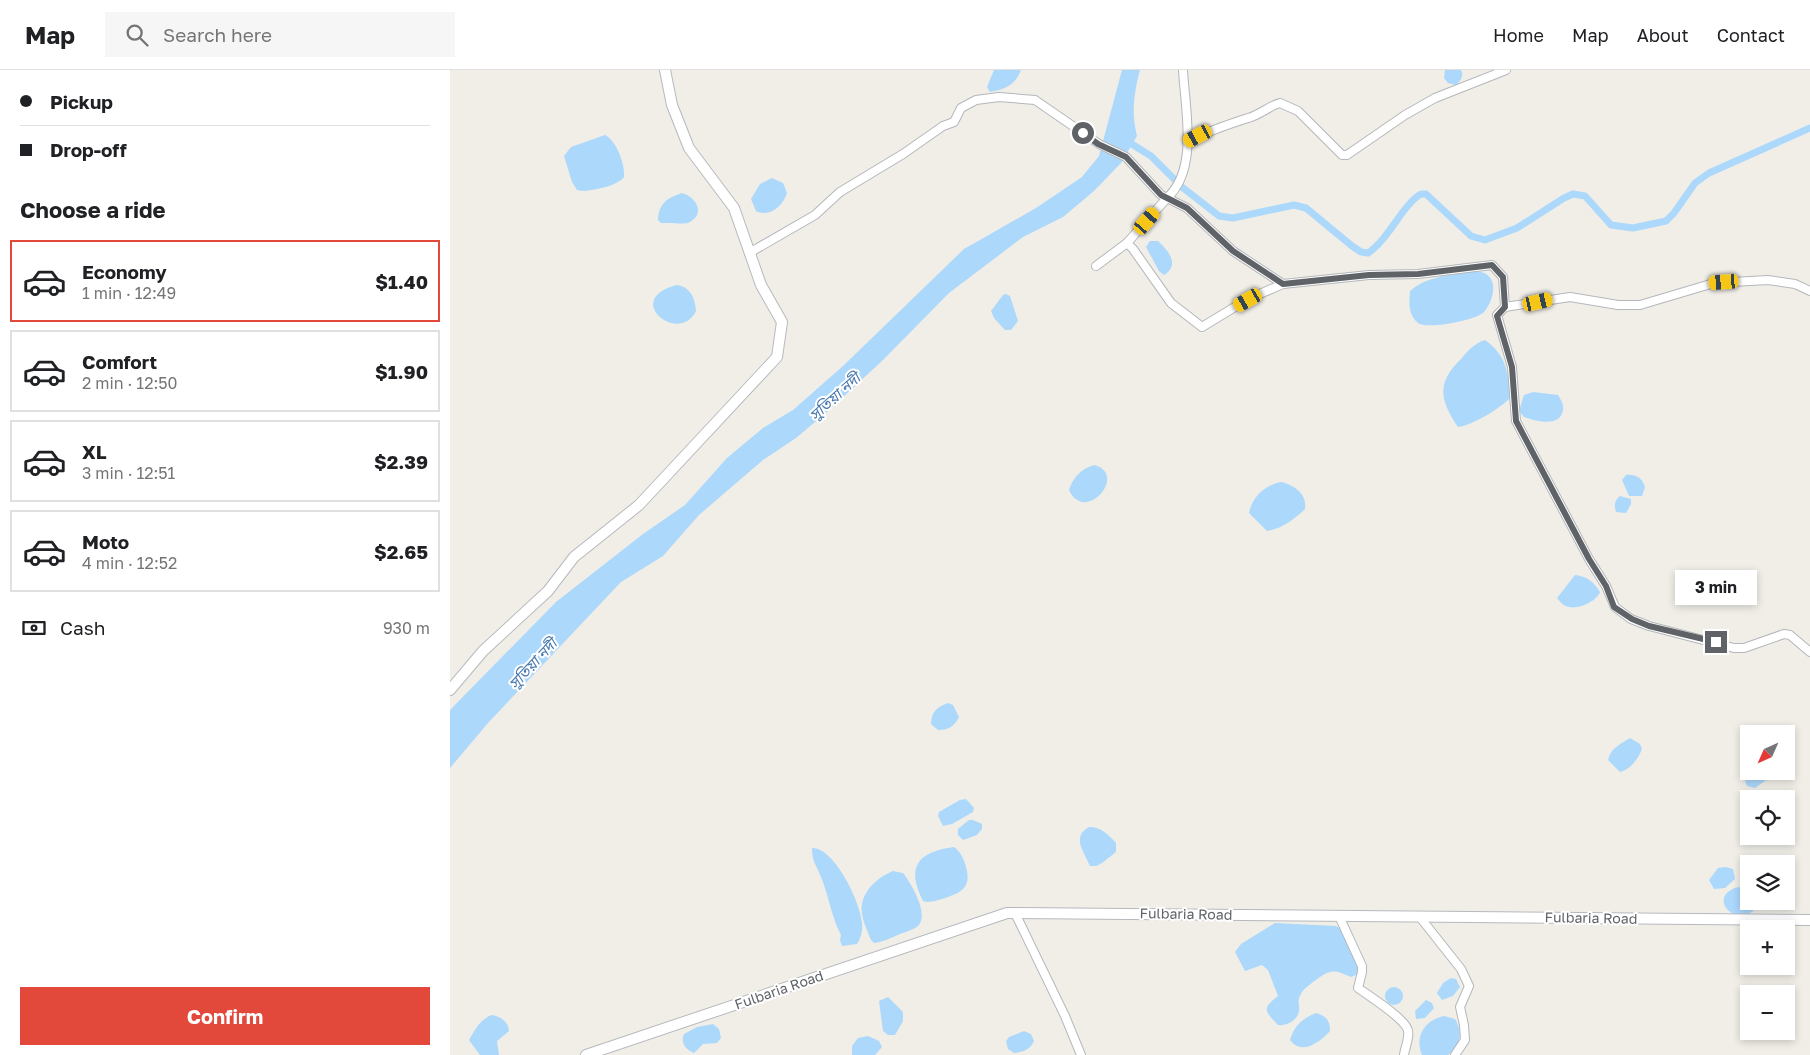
<!DOCTYPE html>
<html lang="en">
<head>
<meta charset="utf-8">
<style>
  body { margin:0; font-family:"Golos Text","Noto Sans Bengali",sans-serif; background:#f6f6f6; color:#202124; height:100vh; display:flex; flex-direction:column; font-size:19px; white-space:nowrap }
  * { box-sizing:border-box; margin:0 }
  p { font-size:16px; color:#757577 }
  .icon { flex:none; width:28px; height:28px; fill:none; stroke:currentColor; stroke-width:2; stroke-linecap:round; stroke-linejoin:round }
  .map { position:relative; flex:1; overflow:hidden }
  .sheet { display:flex; flex-direction:column; background:#fff; width:450px }
  .sheet>* { flex:none }
  .top-card { display:grid; align-content:center; height:110px; padding:0 20px; background:#fff }
  .needle { width:32px; rotate:225deg }
  .controls { position:absolute; left:1290px; top:655px; display:grid; gap:10px }
  .controls a { display:grid; place-items:center; width:55px; height:55px; border-radius:0px; background:#fff; box-shadow:0 2px 8px #0003; font-size:25px }
  .end { position:absolute; width:22px; height:22px; margin:-11px; border:6px solid #5f6267; background:#fff; box-shadow:0 0 0 2px #fff }
  .from { border-radius:50% }
  .bubble { position:absolute; height:35px; border-radius:0px; background:#fff; box-shadow:0 2px 8px #0003; font-size:16px; font-weight:700; line-height:35px; text-align:center }
  .car { position:absolute; width:15px; height:30px; margin:-15px -8px; border-radius:6px; box-shadow:0 0 4px 1px #0007; background:linear-gradient(#f5c518 24%,#345 0 40%,#f5c518 0 76%,#345 0 86%,#f5c518 0) }
  .top-card b { display:flex; align-items:center; gap:18px; height:48px; font-size:19px }
  .top-card b+b { border-top:1px solid #e0e0e0 }
  .top-card i { width:12px; height:12px; background:#202124 }
  ul { padding:0; list-style:none }
  li { display:flex; align-items:center; gap:15px; height:82px; margin:0 10px 8px; padding:0 10px; border:2px solid #e0e0e0; border-radius:0px }
  li div { flex:1 }
  li b { display:block; font-size:19px }
  li em { font-style:normal; font-weight:700 }
  li.selected { border-color:#e3493a }
  li>.icon { width:45px; height:45px; stroke-width:1.5 }
  h2 { padding:0 20px; font-size:22px; line-height:60px }
  .pay { display:flex; align-items:center; gap:12px; height:55px; padding:0 20px; font-size:19px }
  .pay p { margin-inline-start:auto }
  .primary-button { display:flex; gap:10px; margin-top:auto; padding:10px 20px }
  .primary-button a { flex:1; height:58px; border-radius:0px; background:#e3493a; color:#fff; font-size:20px; font-weight:700; line-height:58px; text-align:center }
  header { display:flex; align-items:center; gap:30px; box-sizing:border-box; height:70px; padding:0 25px; background:#fff; border-bottom:1px solid #e0e0e0 }
  header strong { font-size:24px }
  nav { display:flex; gap:28px; margin-inline-start:auto; font-size:18px }
  .search { width:350px; height:45px; background:#f6f6f6; display:flex; align-items:center; gap:12px; box-sizing:border-box; padding:0 18px; border-radius:0px; color:#757577; font-size:19px }
  main { display:flex; flex:1; min-height:0 }
  .map>svg:first-child { display:block }
</style>
</head>
<body>
<header>
<strong>Map</strong>
<div class="search"><svg class="icon" aria-label="search" viewBox="0 0 24 24"><circle cx="10" cy="10" r="6"/><path d="M15 15l6 6"/></svg>Search here</div>
<nav><a>Home</a><a>Map</a><a>About</a><a>Contact</a></nav>
</header>
<main>
<section class="sheet">
<div class="top-card">
<b><i class="from"></i>Pickup</b>
<b><i></i>Drop-off</b>
</div>
<h2>Choose a ride</h2>
<ul>
<li class="selected"><svg class="icon" aria-label="car" viewBox="0 0 24 24"><path d="M5 17H2v-5l4-1 3-4h7l3 4 3 1v5h-3M9 17h6M6 11h13"/><circle cx="7" cy="17" r="2"/><circle cx="17" cy="17" r="2"/></svg><div><b>Economy</b><p>1 min · 12:49</p></div><em>$1.40</em></li>
<li><svg class="icon" aria-label="car" viewBox="0 0 24 24"><path d="M5 17H2v-5l4-1 3-4h7l3 4 3 1v5h-3M9 17h6M6 11h13"/><circle cx="7" cy="17" r="2"/><circle cx="17" cy="17" r="2"/></svg><div><b>Comfort</b><p>2 min · 12:50</p></div><em>$1.90</em></li>
<li><svg class="icon" aria-label="car" viewBox="0 0 24 24"><path d="M5 17H2v-5l4-1 3-4h7l3 4 3 1v5h-3M9 17h6M6 11h13"/><circle cx="7" cy="17" r="2"/><circle cx="17" cy="17" r="2"/></svg><div><b>XL</b><p>3 min · 12:51</p></div><em>$2.39</em></li>
<li><svg class="icon" aria-label="car" viewBox="0 0 24 24"><path d="M5 17H2v-5l4-1 3-4h7l3 4 3 1v5h-3M9 17h6M6 11h13"/><circle cx="7" cy="17" r="2"/><circle cx="17" cy="17" r="2"/></svg><div><b>Moto</b><p>4 min · 12:52</p></div><em>$2.65</em></li>
</ul>
<div class="pay"><svg class="icon" aria-label="cash" viewBox="0 0 24 24"><path d="M3 7h18v10H3z"/><circle cx="12" cy="12" r="2"/></svg>Cash<p>930 m</p></div>
<div class="primary-button"><a>Confirm</a></div>
</section>
<div class="map">
<svg width="1360" height="985" viewBox="0 0 1360 985">
  <rect width="100%" height="100%" fill="#f0eee7"/>
  <g fill="#acd8fc">
    <path d="M 544,0 L 571,0 C 565,15 556,19 540,22 L 537,17 Z"/>
    <path d="M 672,0 L 690,0 C 684,23 681,43 687,66 L 671,93 L 644,121 L 613,147 L 573,167 L 499,223 L 433,290 L 378,341 L 346,368 L 313,390 L 249,445 L 213,486 L 171,512 L 38,653 L 0,698 L 0,640 L 106,532 L 193,464 L 235,435 L 277,388 L 313,358 L 343,340 L 393,296 L 514,179 L 586,138 L 632,107 L 649,86 Z"/>
    <path d="M 995,0 L 1011,0 C 1014,6 1011,10 1006,15 L 998,13 L 994,8 Z"/>
    <path d="M 155,65 C 167,71 175,95 174,107 C 168,116 137,123 127,120 L 122,112 L 114,86 L 121,77 Z"/>
    <path d="M 322,108 L 333,113 L 337,123 C 333,136 319,148 306,141 L 301,129 L 310,114 Z"/>
    <path d="M 232,123 C 246,127 257,144 238,153 C 235,154 215,153 211,153 L 208,150 C 209,133 217,128 232,123 Z"/>
    <path d="M 700,171 L 708,171 C 719,181 730,195 714,205 L 709,201 L 696,177 Z"/>
    <path d="M 1013,202 C 1020,202 1030,200 1036,204 C 1049,212 1042,233 1034,242 C 1027,250 976,260 968,253 C 958,245 959,233 960,221 C 975,208 994,206 1013,202 Z"/>
    <path d="M 227,215 C 241,217 245,229 246,241 C 229,276 171,229 227,215 Z"/>
    <path d="M 556,224 L 560,226 L 568,251 L 561,260 L 555,260 L 544,248 L 541,241 L 553,225 Z"/>
    <path d="M 1035,270 C 1057,286 1058,302 1060,328 C 1051,338 1021,356 1008,357 C 990,330 986,313 1011,289 C 1019,280 1023,274 1035,270 Z"/>
    <path d="M 1083,322 L 1108,325 C 1111,330 1114,334 1113,340 C 1110,358 1086,351 1074,347 L 1069,341 L 1074,325 Z"/>
    <path d="M 644,395 C 679,404 635,455 619,420 C 623,407 631,399 644,395 Z"/>
    <path d="M 1176,405 C 1186,404 1192,408 1195,417 L 1192,426 L 1179,426 L 1172,410 Z"/>
    <path d="M 832,412 C 845,416 857,424 855,439 C 845,449 831,459 817,461 L 799,443 C 802,426 817,414 832,412 Z"/>
    <path d="M 1170,426 L 1181,429 L 1181,434 L 1176,443 L 1166,442 C 1164,435 1164,431 1170,426 Z"/>
    <path d="M 1125,505 C 1138,507 1143,511 1150,522 C 1146,532 1126,541 1116,536 C 1112,535 1110,531 1107,528 Z"/>
    <path d="M 498,633 L 503,635 L 509,647 C 504,657 498,660 488,660 L 481,654 C 481,642 487,637 498,633 Z"/>
    <path d="M 1180,668 L 1190,674 L 1192,679 C 1188,689 1181,699 1170,702 L 1158,690 C 1160,679 1170,674 1180,668 Z"/>
    <path d="M 1300,701 L 1323,701 L 1319,708 L 1305,718 L 1297,716 L 1295,711 Z"/>
    <path d="M 516,729 L 524,738 L 523,742 L 502,754 L 493,756 L 488,746 L 489,742 L 510,730 Z"/>
    <path d="M 519,750 L 523,750 L 532,754 L 532,759 L 527,765 L 513,770 L 508,765 L 508,759 Z"/>
    <path d="M 639,757 C 651,757 658,764 666,773 L 666,782 L 652,793 L 646,796 L 640,796 C 634,781 621,767 639,757 Z"/>
    <path d="M 504,777 C 510,781 514,789 516,797 C 522,818 511,823 492,829 C 485,831 480,833 473,831 C 456,797 467,782 504,777 Z"/>
    <path d="M 362,778 C 385,778 410,832 412,852 C 413,860 411,868 407,874 L 392,876 L 390,870 L 391,865 C 381,846 379,826 371,807 C 366,794 362,792 362,778 Z"/>
    <path d="M 1276,797 L 1283,799 L 1285,809 L 1275,818 L 1264,819 L 1259,810 L 1268,798 Z"/>
    <path d="M 443,801 L 453,803 C 461,813 480,845 468,856 C 463,860 455,862 450,864 C 441,868 433,872 424,873 L 421,870 C 418,862 413,852 412,843 C 409,824 426,808 443,801 Z"/>
    <path d="M 1288,817 L 1293,818 L 1299,822 L 1299,831 L 1307,831 L 1308,834 C 1293,864 1252,828 1288,817 Z"/>
    <path d="M 825,853 L 886,856 L 890,858 L 910,899 L 908,904 L 901,907 C 882,898 879,900 863,912 C 857,917 853,919 850,926 C 847,931 850,936 849,941 C 847,951 837,956 828,955 C 815,941 811,939 828,926 L 818,900 L 812,895 L 795,901 L 785,882 L 791,874 Z"/>
    <path d="M 1001,908 L 1006,909 L 1010,917 L 1003,926 L 992,930 L 987,923 L 993,913 Z"/>
    <circle cx="944" cy="926" r="9"/>
    <path d="M 438,927 L 453,942 L 453,951 L 445,965 L 438,965 L 433,961 L 429,931 Z"/>
    <path d="M 976,930 L 982,933 L 984,938 L 975,948 L 966,949 L 965,941 Z"/>
    <path d="M 866,943 C 876,946 880,950 880,961 C 868,974 851,985 840,970 C 844,956 853,948 866,943 Z"/>
    <path d="M 42,945 C 51,947 58,951 59,961 L 47,971 L 49,985 L 30,985 L 19,970 C 25,960 30,949 42,945 Z"/>
    <path d="M 994,946 L 1005,949 C 1013,962 1011,976 998,985 L 972,985 C 964,966 975,950 994,946 Z"/>
    <path d="M 263,954 L 269,959 L 271,968 L 267,973 L 253,974 L 244,983 C 236,980 230,973 234,964 L 247,957 Z"/>
    <path d="M 574,961 L 581,964 L 584,971 C 580,980 573,982 564,983 L 558,979 L 556,971 L 559,967 Z"/>
    <path d="M 418,966 L 429,971 L 432,977 L 425,985 L 402,985 L 402,976 L 408,968 Z"/>
  </g>
  <g fill="none" stroke-linecap="round" stroke-linejoin="round">
    <path stroke="#acd8fc" stroke-width="7" d="M 680,73 L 701,86 L 732,117 L 769,146 L 783,148 L 844,135 L 856,138 L 902,176 L 911,182 L 918,183 C 940,168 952,135 971,124 L 976,124 L 1021,166 L 1035,170 L 1067,158 L 1114,128 L 1123,124 L 1135,126 L 1161,155 L 1183,158 L 1216,151 L 1224,143 L 1245,113 L 1259,103 L 1360,58"/>
    <defs>
      <g id="street">
        <path d="M 737,72 C 758,61 776,55 798,48 C 810,45 819,36 830,33 L 848,41 L 892,85 L 897,85 L 955,45 L 985,28 L 1056,0"/>
        <path d="M 677,173 L 683,179 L 721,233 L 752,257 L 798,229 L 833,214 L 919,205 L 968,204 L 1042,195 L 1053,207 L 1055,237"/>
        <path d="M 299,183 L 365,145 L 390,122 L 453,84 L 493,56 L 504,52 L 511,38 L 526,30 L 549,27 L 585,30 L 649,74 L 676,87 L 711,125 L 717,128 C 749,99 735,39 733,0"/>
        <path d="M 646,196 L 677,173 L 717,128 L 737,138 L 783,181 L 833,214"/>
        <path d="M 1360,221 L 1345,214 L 1318,210 L 1264,213 L 1190,235 L 1168,235 L 1120,227 L 1055,237 L 1047,245 L 1062,297 L 1066,351 L 1139,489 L 1156,516 L 1165,537 L 1181,549 L 1199,556 L 1284,578 L 1294,578 L 1334,564 L 1340,565 L 1360,582"/>
        <path d="M 565,843 L 615,946 L 631,985"/>
        <path d="M 889,846 L 912,896 L 912,902 L 908,918 C 919,926 951,946 957,958 C 961,965 955,977 954,985"/>
        <path d="M 969,846 L 1011,899 L 1019,916 L 1010,937 L 1014,955 L 1015,970 L 1005,985"/>
      </g>
      <g id="secondary">
        <path d="M 0,620 L 33,581 L 98,521 L 124,487 L 189,435 L 327,287 L 332,252 L 311,215 L 284,138 L 239,78 L 222,35 L 215,0"/>
        <path d="M 136,985 L 557,843 L 1360,850"/>
      </g>
    </defs>
    <use href="#street" stroke="#b4b7bb" stroke-width="10"/>
    <use href="#secondary" stroke="#b6b9be" stroke-width="12"/>
    <use href="#street" stroke="#fff" stroke-width="8"/>
    <use href="#secondary" stroke="#fff" stroke-width="10"/>
  </g>
  <g fill="none" stroke-linecap="round" stroke-linejoin="round">
    <path stroke="#5f6267" stroke-width="6" d="M 633,63 L 648,74 L 676,87 L 711,125 L 737,138 L 783,181 L 833,214 L 919,205 L 968,204 L 1042,195 L 1053,207 L 1055,237 L 1047,246 L 1062,297 L 1066,351 L 1139,489 L 1156,516 L 1164,537 L 1182,549 L 1199,556 L 1266,572"/>
  </g>
  <g text-anchor="middle" stroke-width="4" stroke-linejoin="round" paint-order="stroke">
    <g font-size="14" fill="#5f6267" stroke="#fff">
      <text transform="translate(736 844) rotate(1)" y="5">Fulbaria Road</text>
      <text transform="translate(1141 848) rotate(1)" y="5">Fulbaria Road</text>
      <text transform="translate(329 920) rotate(-19)" y="5">Fulbaria Road</text>
    </g>
    <g font-size="15" font-style="italic" fill="#4778ae" stroke="#fff">
      <text transform="translate(385 327) rotate(-42)" y="5">সুতিয়া নদী</text>
      <text transform="translate(83 594) rotate(-47)" y="5">সুতিয়া নদী</text>
    </g>
  </g>
</svg>
<div class="controls">
<a><svg class="needle" viewBox="-14 -14 28 28"><path d="M0-13l5 13h-10z" fill="#e53935"/><path d="M0 13l5-13h-10z" fill="#757577"/></svg></a>
<a><svg class="icon" aria-label="locate" viewBox="0 0 24 24"><circle cx="12" cy="12" r="6"/><path d="M12 2v4M12 18v4M2 12h4M18 12h4"/></svg></a>
<a><svg class="icon" aria-label="layers" viewBox="0 0 24 24"><path d="M12 4l9 5-9 5-9-5zM3 14l9 5 9-5"/></svg></a>
<a>+</a>
<a>−</a>
</div>
<i class="end from" style="left:633px;top:63px"></i>
<i class="end" style="left:1266px;top:572px"></i>
<div class="bubble" style="left:1225px;top:500px;width:82px">3 min</div>
<i class="car" style="left:748px;top:66px;rotate:242deg"></i>
<i class="car" style="left:697px;top:151px;rotate:41deg"></i>
<i class="car" style="left:1274px;top:212px;rotate:266deg"></i>
<i class="car" style="left:798px;top:230px;rotate:240deg"></i>
<i class="car" style="left:1088px;top:232px;rotate:77deg"></i>
</div>
</main>
</body>
</html>
